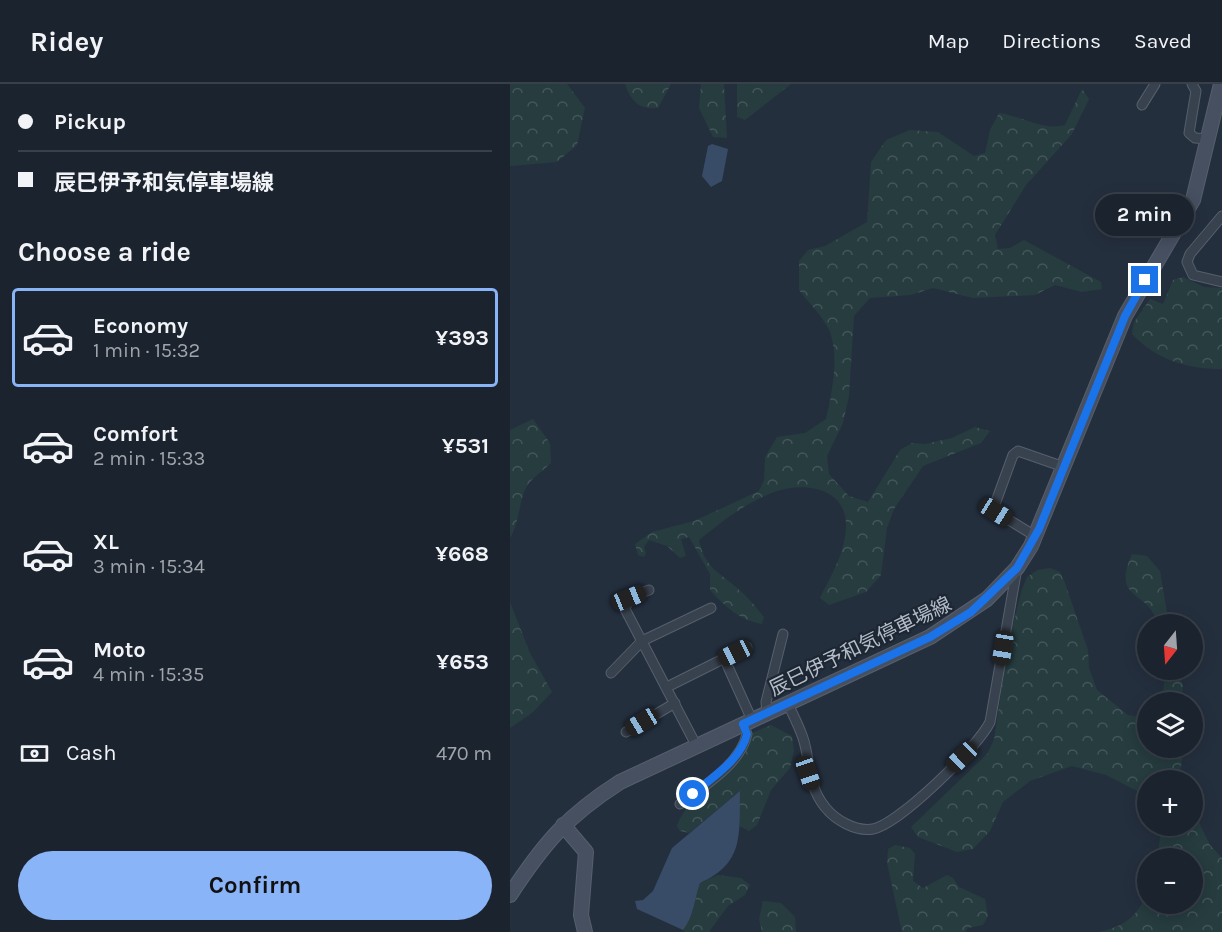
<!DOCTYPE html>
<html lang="en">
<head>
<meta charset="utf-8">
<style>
  body { margin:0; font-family:Karla,"Noto Sans JP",sans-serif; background:#282f3a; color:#f1f3f6; height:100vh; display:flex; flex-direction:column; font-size:22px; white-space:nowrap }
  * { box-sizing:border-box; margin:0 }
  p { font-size:20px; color:#a0a4aa }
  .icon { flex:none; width:33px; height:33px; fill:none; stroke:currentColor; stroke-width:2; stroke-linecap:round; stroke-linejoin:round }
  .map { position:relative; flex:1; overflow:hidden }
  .drawer { display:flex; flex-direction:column; background:#1b232e; width:510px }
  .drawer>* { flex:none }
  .hud { display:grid; align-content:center; height:132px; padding:0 18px; background:#1b232e }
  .needle { width:39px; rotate:197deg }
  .fabs { position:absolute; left:627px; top:530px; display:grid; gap:12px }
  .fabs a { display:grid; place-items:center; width:66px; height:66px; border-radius:50%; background:#1b232e; box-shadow:0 3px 15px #0003,0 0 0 2px #39404a; font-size:30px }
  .end { position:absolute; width:27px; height:27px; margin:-14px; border:8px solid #1a73e8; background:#fff; box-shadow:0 0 0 3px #fff }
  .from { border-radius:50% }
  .bubble { position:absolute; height:42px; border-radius:21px; background:#1b232e; box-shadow:0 3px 15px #0003,0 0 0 2px #39404a; font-size:20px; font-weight:700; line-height:42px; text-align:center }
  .car { position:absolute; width:18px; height:36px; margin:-18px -9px; border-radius:8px; box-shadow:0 0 4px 2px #0007; background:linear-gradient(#222 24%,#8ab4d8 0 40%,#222 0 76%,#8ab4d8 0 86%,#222 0) }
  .hud b { display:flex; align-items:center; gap:21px; height:57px; font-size:22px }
  .hud b+b { border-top:2px solid #39404a }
  .hud i { width:15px; height:15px; background:#f1f3f6 }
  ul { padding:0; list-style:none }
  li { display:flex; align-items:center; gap:18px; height:99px; margin:0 12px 9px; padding:0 6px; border:3px solid transparent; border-radius:6px }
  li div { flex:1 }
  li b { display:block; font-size:22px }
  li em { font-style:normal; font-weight:700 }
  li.current { border-color:#8ab4f8 }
  li>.icon { width:54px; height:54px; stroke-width:1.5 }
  h2 { padding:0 18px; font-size:27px; line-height:72px }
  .pay { display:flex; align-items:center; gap:15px; height:66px; padding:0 18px; font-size:22px }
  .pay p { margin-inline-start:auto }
  .action { display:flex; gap:12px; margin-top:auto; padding:12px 18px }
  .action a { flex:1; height:69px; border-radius:36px; background:#8ab4f8; color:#111; font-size:24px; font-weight:700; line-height:69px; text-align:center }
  header { display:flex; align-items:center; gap:36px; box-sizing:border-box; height:84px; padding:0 30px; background:#1b232e; border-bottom:2px solid #39404a }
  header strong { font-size:28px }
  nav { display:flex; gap:33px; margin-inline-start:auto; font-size:21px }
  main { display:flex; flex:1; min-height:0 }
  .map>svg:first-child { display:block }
</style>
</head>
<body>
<header>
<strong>Ridey</strong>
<nav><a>Map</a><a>Directions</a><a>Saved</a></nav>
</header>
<main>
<section class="drawer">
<div class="hud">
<b><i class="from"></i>Pickup</b>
<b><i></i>辰巳伊予和気停車場線</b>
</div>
<h2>Choose a ride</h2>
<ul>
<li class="current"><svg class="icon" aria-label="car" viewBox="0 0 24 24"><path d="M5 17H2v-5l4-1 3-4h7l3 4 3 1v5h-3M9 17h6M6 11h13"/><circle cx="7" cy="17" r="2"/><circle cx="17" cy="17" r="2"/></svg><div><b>Economy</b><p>1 min · 15:32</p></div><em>¥393</em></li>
<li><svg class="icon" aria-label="car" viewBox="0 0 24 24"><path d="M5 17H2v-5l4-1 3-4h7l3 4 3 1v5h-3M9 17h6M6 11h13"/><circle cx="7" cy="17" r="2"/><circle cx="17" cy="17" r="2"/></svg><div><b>Comfort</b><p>2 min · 15:33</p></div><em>¥531</em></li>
<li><svg class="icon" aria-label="car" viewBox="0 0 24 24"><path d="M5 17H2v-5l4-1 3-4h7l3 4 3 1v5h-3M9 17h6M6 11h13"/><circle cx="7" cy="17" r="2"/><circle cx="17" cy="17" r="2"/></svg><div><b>XL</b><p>3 min · 15:34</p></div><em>¥668</em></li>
<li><svg class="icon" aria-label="car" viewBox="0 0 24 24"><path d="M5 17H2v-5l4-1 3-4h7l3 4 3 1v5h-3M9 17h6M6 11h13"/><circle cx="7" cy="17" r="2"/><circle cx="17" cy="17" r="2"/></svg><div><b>Moto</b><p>4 min · 15:35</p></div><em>¥653</em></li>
</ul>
<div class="pay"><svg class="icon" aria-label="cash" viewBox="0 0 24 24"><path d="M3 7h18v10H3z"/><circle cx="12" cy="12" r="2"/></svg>Cash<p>470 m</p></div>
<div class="action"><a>Confirm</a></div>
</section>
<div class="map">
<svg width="712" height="848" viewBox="0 0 712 848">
  <defs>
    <pattern id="forest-crowns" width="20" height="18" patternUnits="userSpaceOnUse" patternTransform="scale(1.5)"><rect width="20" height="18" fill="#263c3f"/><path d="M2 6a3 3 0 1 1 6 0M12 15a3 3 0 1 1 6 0" fill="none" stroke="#435659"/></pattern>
  </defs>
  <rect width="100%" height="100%" fill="#242f3e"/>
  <g fill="url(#forest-crowns)">
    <path d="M 0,0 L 57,0 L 75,24 L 67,61 L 47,78 L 0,82 Z"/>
    <path d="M 115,0 L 161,0 L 148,24 C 129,26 121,17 115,0 Z"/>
    <path d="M 191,0 L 214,0 L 217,54 L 203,53 L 189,24 Z"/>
    <path d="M 227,0 L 281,0 L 235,36 L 227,33 Z"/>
    <path d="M 572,5 L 579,15 L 562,50 L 516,101 L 485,151 L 488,165 L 500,164 L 514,156 L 591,198 L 592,205 L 572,208 L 545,201 L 525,211 L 463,214 L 423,204 L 401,211 L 360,214 L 344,232 L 339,312 L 333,339 L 317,372 L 319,390 L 339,412 L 358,418 L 390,366 L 402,359 L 415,360 L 442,354 L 465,343 L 480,347 L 471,359 L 413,382 L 384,425 L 377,444 L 371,491 L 356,508 L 319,521 L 310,514 C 321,492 336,467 336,441 C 336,403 294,398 267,407 C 238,417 212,437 189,456 C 195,484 208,487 227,504 C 237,512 246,523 254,533 L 252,540 C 231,537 214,522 200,506 L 200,490 L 179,453 L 171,455 L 176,472 L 170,474 L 157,462 L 139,456 L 134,463 L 136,469 L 134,473 L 128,471 L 125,460 L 142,448 L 184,437 L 249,407 L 254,396 L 255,373 L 267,353 L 295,349 L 316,335 C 322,309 332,262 315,239 C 308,227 297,217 289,206 L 289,177 L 298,166 L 315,162 L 357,138 L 361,78 L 376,56 L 400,46 L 428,48 L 464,72 L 475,69 L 480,46 L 489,29 C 512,32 533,47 555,41 Z"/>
    <path d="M 673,193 L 694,203 L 712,204 L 712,285 C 677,285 647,276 622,250 L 624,238 L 640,215 L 653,220 L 663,196 Z"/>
    <path d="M 23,335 L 40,359 L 41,379 C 34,386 25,392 19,399 C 8,414 11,436 0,454 L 0,346 Z"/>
    <path d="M 622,470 L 637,472 L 650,487 L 659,540 L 647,540 C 641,506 600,518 622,470 Z"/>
    <path d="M 540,484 L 550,488 L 555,499 L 578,566 L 579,584 L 587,606 L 618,631 L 637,634 L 638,663 L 674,663 L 669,696 L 638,696 L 637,723 L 631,709 L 596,691 L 562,682 L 520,697 L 493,718 L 480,747 L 463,765 L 447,768 L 408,753 L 401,743 L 477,670 L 484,656 L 498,561 L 512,505 L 517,493 L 528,486 Z"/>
    <path d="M 0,518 L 20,569 L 42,608 L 22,629 L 0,644 Z"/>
    <path d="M 656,585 L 666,585 L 673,601 L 671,618 L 652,618 Z"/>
    <path d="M 261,641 L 282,652 L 284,667 L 280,684 L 261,706 L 247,741 L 239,747 L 229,742 L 229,708 L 179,749 L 170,747 L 167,742 C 180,705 228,690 242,649 Z"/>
    <path d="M 683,726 L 700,761 L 712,774 L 712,848 L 589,848 C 615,842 627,833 637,809 L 638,819 L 682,819 L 682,774 L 648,774 L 650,752 L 646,741 L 682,741 Z"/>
    <path d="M 385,761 L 400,764 L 405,770 L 403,797 L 413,804 L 437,791 L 443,794 L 449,803 L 475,815 L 478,832 L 473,841 L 458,844 L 455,848 L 392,848 L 377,779 L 378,765 Z"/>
    <path d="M 208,791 L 231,794 L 240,801 L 235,811 L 218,822 L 199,848 L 175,848 L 173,846 C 184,832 184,816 190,799 Z"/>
    <path d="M 253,817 L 271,819 L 285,833 L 286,848 L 252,848 L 249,835 Z"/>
  </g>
  <g fill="#394c67">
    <path d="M 202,60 L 218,65 L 212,97 L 201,103 L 192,92 L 198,62 Z"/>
    <path d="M 230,707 C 229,750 235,779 190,799 C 184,816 184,832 173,846 L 127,825 L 125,817 L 133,816 L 143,807 L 162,764 Z"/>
  </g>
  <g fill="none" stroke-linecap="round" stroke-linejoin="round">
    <defs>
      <g id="street">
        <path d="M 682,0 L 686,7 L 679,49 L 685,54 L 699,55"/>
        <path d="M 632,21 L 645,0"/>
        <path d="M 712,132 L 680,170 L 677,178 L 683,191 L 712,198"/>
        <path d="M 525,452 L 486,428 L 484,423 L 503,371 L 508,367 L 554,383"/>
        <path d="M 139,506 L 119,514 L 115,525 L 186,661"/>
        <path d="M 214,574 L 242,636"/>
        <path d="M 101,589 L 132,557 L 201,524"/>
        <path d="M 157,603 L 237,563"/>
        <path d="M 278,620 C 283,631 289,642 293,654 C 301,678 297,701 315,723 C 325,736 346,748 363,745 C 389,740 468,663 480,638 L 507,484"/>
        <path d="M 257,629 L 256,618 L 273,550"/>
        <path d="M 116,648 L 165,619"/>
        <path d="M 170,720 C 192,703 231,680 237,650 L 233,640"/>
      </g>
      <g id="secondary">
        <path d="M 53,741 L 76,768 L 71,831 L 75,848"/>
        <path d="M 0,811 C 34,759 57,732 110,698 L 420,553 L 477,515 L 507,484 L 521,462 L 615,232 L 683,116 L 711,0"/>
      </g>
    </defs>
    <use href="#street" stroke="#565f6c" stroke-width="11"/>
    <use href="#secondary" stroke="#565f6c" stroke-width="16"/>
    <use href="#street" stroke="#38414e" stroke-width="9"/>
    <use href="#secondary" stroke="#465061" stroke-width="14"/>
  </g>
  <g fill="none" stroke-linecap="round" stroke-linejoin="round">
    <path stroke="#1a73e8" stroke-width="8" d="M 183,710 C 202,693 231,676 237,650 L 233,640 L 420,553 L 461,528 L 507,484 L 529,445 L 615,232 L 635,196"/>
  </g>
  <g text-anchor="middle" stroke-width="4.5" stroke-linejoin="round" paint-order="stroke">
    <g font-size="20" fill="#b4bcc9" stroke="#1d2633">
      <text transform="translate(350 562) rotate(-26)" y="7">辰巳伊予和気停車場線</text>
    </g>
  </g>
</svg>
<div class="fabs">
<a><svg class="needle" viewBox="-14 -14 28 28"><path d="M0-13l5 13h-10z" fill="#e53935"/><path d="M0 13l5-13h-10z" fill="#a0a4aa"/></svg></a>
<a><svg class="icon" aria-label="layers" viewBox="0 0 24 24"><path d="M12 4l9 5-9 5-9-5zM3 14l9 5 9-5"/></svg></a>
<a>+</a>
<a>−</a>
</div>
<i class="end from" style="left:183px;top:710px"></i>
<i class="end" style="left:635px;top:196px"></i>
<div class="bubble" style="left:585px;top:110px;width:99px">2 min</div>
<i class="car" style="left:486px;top:428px;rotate:122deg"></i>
<i class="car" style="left:119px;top:514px;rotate:68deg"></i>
<i class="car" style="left:493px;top:564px;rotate:189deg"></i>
<i class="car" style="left:225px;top:569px;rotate:244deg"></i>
<i class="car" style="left:132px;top:638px;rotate:239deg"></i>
<i class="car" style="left:452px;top:673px;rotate:226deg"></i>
<i class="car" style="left:298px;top:689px;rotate:161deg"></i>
</div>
</main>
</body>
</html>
